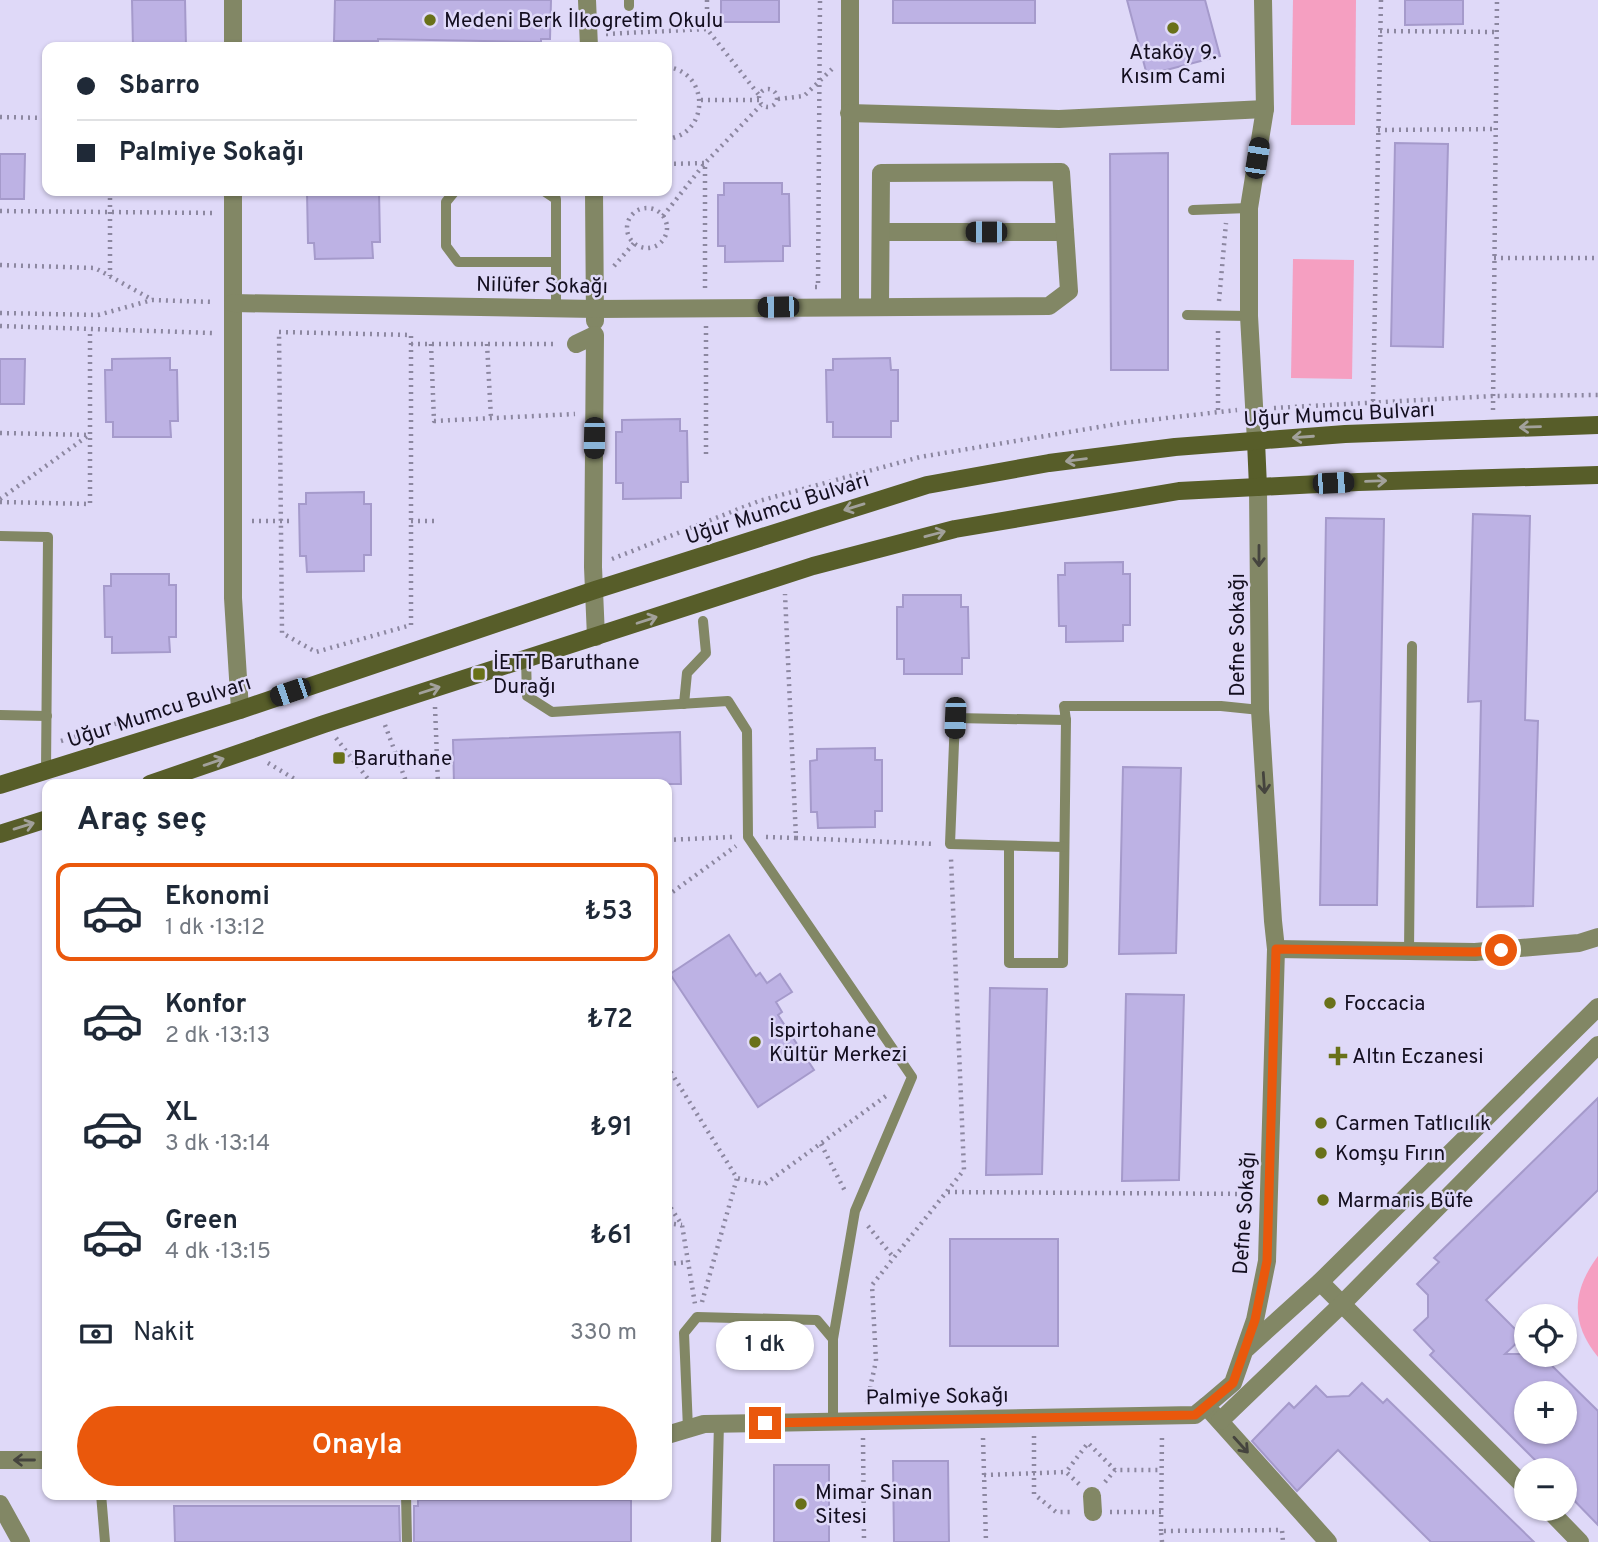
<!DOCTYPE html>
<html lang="tr">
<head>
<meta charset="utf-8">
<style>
  body { margin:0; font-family:Overpass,sans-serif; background:#f2f2f3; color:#1f2937; height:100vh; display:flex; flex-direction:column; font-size:26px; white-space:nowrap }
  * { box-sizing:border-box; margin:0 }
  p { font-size:23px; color:#747a83 }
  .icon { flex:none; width:38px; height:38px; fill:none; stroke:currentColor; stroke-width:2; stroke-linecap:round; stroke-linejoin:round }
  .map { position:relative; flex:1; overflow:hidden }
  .panel { position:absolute; left:42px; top:779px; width:630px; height:721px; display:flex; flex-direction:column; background:#fff; border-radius:14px; box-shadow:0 2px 5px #0004 }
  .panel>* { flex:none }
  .top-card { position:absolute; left:42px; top:42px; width:630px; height:154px; border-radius:14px; box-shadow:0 2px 5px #0004; display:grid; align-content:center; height:154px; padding:0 35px; background:#fff }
  .tools { position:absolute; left:1514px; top:1304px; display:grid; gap:14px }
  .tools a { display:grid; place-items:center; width:63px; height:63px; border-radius:50%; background:#fff; box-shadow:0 2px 5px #0004; font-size:35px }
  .end { position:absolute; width:32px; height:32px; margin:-16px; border:9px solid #ea580c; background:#fff; box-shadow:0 0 0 4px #fff }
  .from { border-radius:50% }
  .bubble { position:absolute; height:49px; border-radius:24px; background:#fff; box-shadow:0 2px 5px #0004; font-size:23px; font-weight:600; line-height:49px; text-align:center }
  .car { position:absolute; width:21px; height:42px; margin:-21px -10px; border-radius:9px; box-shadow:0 0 5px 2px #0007; background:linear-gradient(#222 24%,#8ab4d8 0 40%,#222 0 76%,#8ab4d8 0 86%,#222 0) }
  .top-card b { display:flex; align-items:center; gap:24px; height:66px; font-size:26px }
  .top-card b+b { border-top:2px solid #e0e1e3 }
  .top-card i { width:18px; height:18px; background:#1f2937 }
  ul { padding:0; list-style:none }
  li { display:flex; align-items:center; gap:21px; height:98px; margin:0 14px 10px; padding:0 21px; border:4px solid transparent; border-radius:14px }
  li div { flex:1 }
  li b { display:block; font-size:26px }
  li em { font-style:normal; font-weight:600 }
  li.selected { border-color:#ea580c }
  li>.icon { width:63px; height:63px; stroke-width:1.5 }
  h2 { padding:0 35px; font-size:32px; line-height:84px }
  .pay { display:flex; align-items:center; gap:18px; height:77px; padding:0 35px; font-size:26px }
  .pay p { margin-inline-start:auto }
  .action { display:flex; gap:14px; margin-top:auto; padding:14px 35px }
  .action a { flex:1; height:80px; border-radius:42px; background:#ea580c; color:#fff; font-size:28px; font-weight:600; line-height:80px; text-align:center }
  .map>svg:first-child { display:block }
</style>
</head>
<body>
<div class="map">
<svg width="1598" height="1542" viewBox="0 0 1598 1542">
  <rect width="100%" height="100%" fill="#dfd9f8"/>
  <g fill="#f59fc1">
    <path d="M 1293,0 L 1356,0 L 1355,125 L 1291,125 Z"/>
    <path d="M 1293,259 L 1354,260 L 1352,379 L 1291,378 Z"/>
    <path d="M 1598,1256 L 1598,1357 C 1570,1323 1572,1291 1598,1256 Z"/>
  </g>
  <g fill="#bdb2e4" stroke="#a59acb" stroke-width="2" fill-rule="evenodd">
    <path d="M 132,0 L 185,0 L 186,47 L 133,47 Z"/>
    <path d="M 335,0 L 551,0 L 550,39 L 541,39 L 541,42 L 378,39 L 378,41 L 334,41 Z"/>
    <rect x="721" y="0" width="58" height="22"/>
    <rect x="893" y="0" width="142" height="23"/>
    <path d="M 1127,0 L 1205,0 L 1220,56 L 1147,75 Z"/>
    <path d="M 1405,0 L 1463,0 L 1463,24 L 1405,25 Z"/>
    <path d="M 1395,143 L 1448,144 L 1443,347 L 1391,346 Z"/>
    <path d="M 1168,153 L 1168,370 L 1111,370 L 1110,154 Z"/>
    <path d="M 0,154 L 25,154 L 24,199 L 0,199 Z"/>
    <path d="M 724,183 L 782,183 L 782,194 L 789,194 L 790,246 L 783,246 L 783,261 L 725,262 L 725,246 L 718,246 L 718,195 L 724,195 Z"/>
    <path d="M 314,191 L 379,191 L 380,242 L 372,242 L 373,258 L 315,259 L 314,243 L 308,243 L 307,192 Z"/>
    <path d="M 170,358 L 170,370 L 177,370 L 178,421 L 170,421 L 171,437 L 113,437 L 113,422 L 106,422 L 105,370 L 112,370 L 112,359 Z"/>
    <path d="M 890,358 L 891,370 L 898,370 L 898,421 L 891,421 L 891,437 L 833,437 L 833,422 L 827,422 L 826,370 L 833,370 L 833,359 Z"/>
    <path d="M 0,359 L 25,359 L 24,404 L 0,404 Z"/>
    <path d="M 680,419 L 680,431 L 687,431 L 688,482 L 681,482 L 681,498 L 623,499 L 623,483 L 616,483 L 616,432 L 622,432 L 622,420 Z"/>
    <path d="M 364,492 L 364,504 L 371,504 L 371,555 L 364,555 L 364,571 L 307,572 L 306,556 L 300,556 L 299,504 L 306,504 L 306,493 Z"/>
    <path d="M 1473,514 L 1530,516 L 1525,720 L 1538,721 L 1533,906 L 1477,907 L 1481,701 L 1468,702 Z"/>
    <path d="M 1326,518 L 1384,519 L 1377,905 L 1320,905 Z"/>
    <path d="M 1123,562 L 1123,574 L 1130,574 L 1130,625 L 1123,625 L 1123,641 L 1066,642 L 1066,626 L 1059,626 L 1058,575 L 1065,575 L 1065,563 Z"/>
    <path d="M 111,574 L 169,574 L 169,585 L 176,585 L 176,637 L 169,637 L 170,652 L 112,653 L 112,637 L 105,637 L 104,586 L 111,586 Z"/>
    <path d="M 903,595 L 961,595 L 961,607 L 968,607 L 969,658 L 962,658 L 962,674 L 904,674 L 904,659 L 897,659 L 897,607 L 903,607 Z"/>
    <path d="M 680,732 L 681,784 L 454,784 L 453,740 Z"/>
    <path d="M 875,748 L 875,760 L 882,760 L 882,811 L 875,811 L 875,827 L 818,828 L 817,812 L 811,812 L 810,761 L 817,760 L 817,749 Z"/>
    <path d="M 1123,767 L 1181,768 L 1176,953 L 1119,954 Z"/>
    <path d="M 729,935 L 756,976 L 760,973 L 767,983 L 780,974 L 792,992 L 776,1002 L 782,1012 L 778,1015 L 814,1070 L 758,1107 L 670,974 Z"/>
    <path d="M 990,988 L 1047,989 L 1042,1174 L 986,1175 Z"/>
    <path d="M 1126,994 L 1184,995 L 1179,1180 L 1122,1181 Z"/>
    <path d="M 1598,1098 L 1598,1190 L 1486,1300 L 1523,1337 L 1505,1354 L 1540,1354 L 1598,1411 L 1598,1525 L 1564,1490 L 1564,1470 L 1545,1470 L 1430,1355 L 1434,1351 L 1414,1330 L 1428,1317 L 1428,1295 L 1417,1284 L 1439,1262 L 1434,1258 ZM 1526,1393 L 1564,1393 L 1564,1432 L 1526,1432 Z"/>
    <rect x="950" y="1239" width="108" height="107"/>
    <path d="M 1362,1383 L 1383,1403 L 1387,1399 L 1534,1542 L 1431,1542 L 1338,1450 L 1297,1491 L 1252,1441 L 1289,1403 L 1294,1408 L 1316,1386 L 1327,1397 L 1349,1396 Z"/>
    <path d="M 893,1461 L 948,1461 L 949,1542 L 894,1542 Z"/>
    <rect x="774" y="1465" width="55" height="77"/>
    <path d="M 418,1500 L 631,1500 L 631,1542 L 414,1542 L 414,1506 L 418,1506 Z"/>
    <path d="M 174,1506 L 399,1506 L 400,1542 L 175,1542 Z"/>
  </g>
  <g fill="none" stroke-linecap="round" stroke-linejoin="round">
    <g stroke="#8c87a0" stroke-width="4.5" stroke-dasharray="2 5" stroke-linecap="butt">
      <path d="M 707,0 L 707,29"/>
      <path d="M 1380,31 L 1496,32"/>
      <path d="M 606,34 L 707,29 L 759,95"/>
      <path d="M 667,67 C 710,72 710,134 667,139"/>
      <circle cx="768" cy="98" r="9"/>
      <path d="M 778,99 L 804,96 L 832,69"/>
      <path d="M 701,100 L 759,100"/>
      <path d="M 0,117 L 47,118"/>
      <path d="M 1378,130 L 1495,129"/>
      <path d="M 667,164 L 705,163 L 705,289"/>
      <path d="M 110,191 L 110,276"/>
      <circle cx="647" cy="228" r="20"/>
      <path d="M 0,211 L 214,213"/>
      <path d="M 663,216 L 705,163 L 761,105"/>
      <path d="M 1494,258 L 1598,258"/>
      <path d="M 0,265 L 95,268 L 151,299"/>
      <path d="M 614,266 L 634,243"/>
      <path d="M 815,287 L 818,287 L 820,0"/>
      <path d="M 1219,301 L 1226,223"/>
      <path d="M 0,313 L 98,315 L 152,300 L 214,302"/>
      <path d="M 0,326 L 213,333 L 212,330"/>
      <path d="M 706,326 L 706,459"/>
      <path d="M 1218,331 L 1218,411"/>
      <path d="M 279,332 L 411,335 L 411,625 L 316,652 L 282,633 Z"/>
      <path d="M 411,344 L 557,344"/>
      <path d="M 431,344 L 434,421 L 575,414"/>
      <path d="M 487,344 L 491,418"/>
      <path d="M 1373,401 L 1381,0"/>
      <path d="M 1274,408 L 1493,396 L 1598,395"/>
      <path d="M 1493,410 L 1497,0"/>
      <path d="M 0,433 L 90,435 L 90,329"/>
      <path d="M 0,499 L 89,435"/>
      <path d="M 0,502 L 90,504 L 90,435"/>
      <path d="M 252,521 L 294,521"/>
      <path d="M 411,521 L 437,521"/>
      <path d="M 612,559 L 759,501 L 920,457 L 1123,423 L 1237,410"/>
      <path d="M 435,707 L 438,784"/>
      <path d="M 385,725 L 407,784"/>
      <path d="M 336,738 L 372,784"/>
      <path d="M 61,741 L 219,691"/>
      <path d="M 268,763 L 303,784"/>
      <path d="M 766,837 L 796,838 L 785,594"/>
      <path d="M 796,838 L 935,844"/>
      <path d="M 667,840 L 732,837"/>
      <path d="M 667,896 L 736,846"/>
      <path d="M 667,1066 L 737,1178 L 765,1184 L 886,1096"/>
      <path d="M 821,1144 L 846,1193"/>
      <path d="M 948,1192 L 1251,1194"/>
      <path d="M 667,1202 L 682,1225 L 695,1304"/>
      <path d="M 667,1223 L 682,1225"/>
      <path d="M 868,1226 L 894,1258"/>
      <path d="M 667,1264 L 688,1262"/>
      <path d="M 702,1302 L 737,1178"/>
      <path d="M 867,1402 L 876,1361 L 872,1285 L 964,1170 L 951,859"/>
      <path d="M 1034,1436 L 1034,1494 L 1056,1512 L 1073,1512"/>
      <path d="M 863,1438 L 864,1542"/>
      <path d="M 983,1438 L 986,1542"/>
      <path d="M 984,1475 L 1066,1472"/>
      <path d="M 1105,1482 L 1115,1470 L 1162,1470"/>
      <path d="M 1079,1484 L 1066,1472 L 1088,1443 L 1115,1470"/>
      <path d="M 1110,1512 L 1162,1512"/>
      <path d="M 1161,1531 L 1162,1434"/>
      <path d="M 1162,1542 L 1161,1531 L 1282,1530 L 1283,1542"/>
    </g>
    <g stroke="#828765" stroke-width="10">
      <path d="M 629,6 L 629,0"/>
      <path d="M 455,191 L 446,202 L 446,246 L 458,262 L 556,262"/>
      <path d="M 544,191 L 556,199 L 556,308"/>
      <path d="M 1193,210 L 1249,208"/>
      <path d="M 1187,315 L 1249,316"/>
      <path d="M 0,536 L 48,537 L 46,771"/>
      <path d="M 526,659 L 527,696 L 552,712 L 728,701 L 747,731 L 748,837 L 912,1077 L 855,1211 L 833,1339"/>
      <path d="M 684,704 L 687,673 L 706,653 L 703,621"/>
      <path d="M 0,715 L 47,716"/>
      <path d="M 1009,847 L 1009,963 L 1063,963 L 1066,720"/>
      <path d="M 1064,847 L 950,844 L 955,718 L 1066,720 L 1064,706 L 1221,706 L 1260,710"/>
      <path d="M 1409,952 L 1412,646"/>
      <path d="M 688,1429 L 684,1333 L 697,1317 L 817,1320 L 833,1339 L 833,1422"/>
      <path d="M 101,1494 L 105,1542"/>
      <path d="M 406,1494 L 407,1542"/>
      <path d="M 716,1542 L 719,1423"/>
    </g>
    <g stroke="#828765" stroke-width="18">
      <path d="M 233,0 L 233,47"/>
      <path d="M 587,0 L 589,47"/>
      <path d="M 850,0 L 850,306"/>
      <path d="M 849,113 L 1059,119 L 1265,109"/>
      <path d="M 233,191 L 233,598 L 240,710"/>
      <path d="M 594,191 L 595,321"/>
      <path d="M 881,232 L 1065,232"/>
      <path d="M 233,303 L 595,309 L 1049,306 L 1069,291 L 1061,172 L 881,173 L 880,306"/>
      <path d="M 576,344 L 595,335 L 593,567 L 596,637"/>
      <path d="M 1256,441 L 1249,316 L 1249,208 L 1265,109 L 1263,0"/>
      <path d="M 1258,487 L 1260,710 L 1273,921 L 1276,949 L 1267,1261 L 1255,1320 L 1233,1383 L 1206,1406 L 1328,1542"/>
      <path d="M 1276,949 L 1475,952 L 1579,943 L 1598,937"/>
      <path d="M 1320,1282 L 1526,1488"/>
      <path d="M 1247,1348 L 1320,1282 L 1598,1007"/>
      <path d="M 1220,1421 L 1342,1304 L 1598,1045"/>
      <path d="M 667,1435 L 704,1424 L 1195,1415 L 1206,1406"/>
      <path d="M 0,1460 L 47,1460"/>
      <path d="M 1092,1496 L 1093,1512"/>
      <path d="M 0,1504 L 21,1542"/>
      <path d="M 1547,1508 L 1580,1542"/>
    </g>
    <g stroke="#575d29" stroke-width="18">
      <path d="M 1256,441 L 1258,487"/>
      <path d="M 150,784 L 324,724 L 813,566 L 955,529 L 1179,491 L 1358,482 L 1598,475"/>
      <path d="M 0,785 L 240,710 L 595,590 L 927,485 L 1049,463 L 1175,447 L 1345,434 L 1598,425"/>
      <path d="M 0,834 L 47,819"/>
    </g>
  </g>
  <defs><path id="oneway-shaft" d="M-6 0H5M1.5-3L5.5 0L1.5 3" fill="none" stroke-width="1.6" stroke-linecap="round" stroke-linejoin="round" transform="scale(1.75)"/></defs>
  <g stroke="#a2a19b">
    <use href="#oneway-shaft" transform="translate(1530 427) rotate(178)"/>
    <use href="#oneway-shaft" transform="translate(1303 437) rotate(176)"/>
    <use href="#oneway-shaft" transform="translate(1076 460) rotate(173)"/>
    <use href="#oneway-shaft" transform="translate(1376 481) rotate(-2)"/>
    <use href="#oneway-shaft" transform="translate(854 507) rotate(163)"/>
    <use href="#oneway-shaft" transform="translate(935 534) rotate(-15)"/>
    <use href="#oneway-shaft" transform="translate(647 620) rotate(-18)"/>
    <use href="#oneway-shaft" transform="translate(430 690) rotate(-18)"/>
    <use href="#oneway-shaft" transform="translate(214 762) rotate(-19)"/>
    <use href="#oneway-shaft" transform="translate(24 826) rotate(-17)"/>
  </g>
  <g stroke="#45443e">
    <use href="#oneway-shaft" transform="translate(1259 556) rotate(90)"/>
    <use href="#oneway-shaft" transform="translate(1264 783) rotate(86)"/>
    <use href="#oneway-shaft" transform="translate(1241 1445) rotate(48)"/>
    <use href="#oneway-shaft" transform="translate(24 1460) rotate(-180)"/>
  </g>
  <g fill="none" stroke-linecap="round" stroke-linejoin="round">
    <path stroke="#ea580c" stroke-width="9" d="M 765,1423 L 1195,1415 L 1233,1383 L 1255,1320 L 1267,1261 L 1276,949 L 1475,952 L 1501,950"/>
  </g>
  <g fill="#697119" stroke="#dfd9f8" stroke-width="2.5">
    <circle cx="430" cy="20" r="7"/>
    <circle cx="1173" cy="28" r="7"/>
    <rect x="472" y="667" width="14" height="14" rx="3.5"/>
    <rect x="332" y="751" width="14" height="14" rx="3.5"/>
    <circle cx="1330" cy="1003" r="7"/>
    <circle cx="755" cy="1042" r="7"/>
    <path d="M1334.5 1045.5h7v7h7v7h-7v7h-7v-7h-7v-7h7z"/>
    <circle cx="1321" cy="1123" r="7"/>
    <circle cx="1321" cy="1153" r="7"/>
    <circle cx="1323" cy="1200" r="7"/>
    <circle cx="801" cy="1504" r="7"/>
  </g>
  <g text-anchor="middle" stroke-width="5" stroke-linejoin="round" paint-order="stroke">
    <g font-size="21" fill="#130e1f" stroke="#dfd9f8" text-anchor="start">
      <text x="444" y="27">Medeni Berk İlkogretim Okulu</text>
      <text x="1173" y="59" text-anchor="middle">Ataköy 9.<tspan x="1173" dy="24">Kısım Cami</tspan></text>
      <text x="493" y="669">İETT Baruthane<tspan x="493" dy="24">Durağı</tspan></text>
      <text x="353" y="765">Baruthane</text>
      <text x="1344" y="1010">Foccacia</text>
      <text x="769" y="1037">İspirtohane<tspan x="769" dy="24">Kültür Merkezi</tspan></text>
      <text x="1352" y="1063">Altın Eczanesi</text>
      <text x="1335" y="1130">Carmen Tatlıcılık</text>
      <text x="1335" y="1160">Komşu Fırın</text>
      <text x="1337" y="1207">Marmaris Büfe</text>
      <text x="815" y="1499">Mimar Sinan<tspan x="815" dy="24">Sitesi</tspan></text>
    </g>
    <g font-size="21" fill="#130e1f" stroke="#dfd9f8">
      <text transform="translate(542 285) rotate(1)" y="7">Nilüfer Sokağı</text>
      <text transform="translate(1339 414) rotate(-3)" y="7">Uğur Mumcu Bulvarı</text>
      <text transform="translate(777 508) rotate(-18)" y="7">Uğur Mumcu Bulvarı</text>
      <text transform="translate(1237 635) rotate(-90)" y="7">Defne Sokağı</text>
      <text transform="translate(159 711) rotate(-18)" y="7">Uğur Mumcu Bulvarı</text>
      <text transform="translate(1244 1213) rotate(-86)" y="7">Defne Sokağı</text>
      <text transform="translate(937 1396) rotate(-1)" y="7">Palmiye Sokağı</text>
    </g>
  </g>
</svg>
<div class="tools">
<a><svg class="icon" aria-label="locate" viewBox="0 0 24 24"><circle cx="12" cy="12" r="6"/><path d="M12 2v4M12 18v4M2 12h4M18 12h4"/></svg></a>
<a>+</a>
<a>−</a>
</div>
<i class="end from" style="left:1501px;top:950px"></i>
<i class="end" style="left:765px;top:1423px"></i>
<div class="bubble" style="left:716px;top:1321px;width:98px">1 dk</div>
<i class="car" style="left:1257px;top:158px;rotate:9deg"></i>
<i class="car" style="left:986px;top:232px;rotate:270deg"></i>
<i class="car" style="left:778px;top:307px;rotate:269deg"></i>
<i class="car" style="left:594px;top:438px;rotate:181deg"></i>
<i class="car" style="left:1333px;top:483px;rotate:87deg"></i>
<i class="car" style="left:290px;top:692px;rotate:251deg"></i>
<i class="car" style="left:955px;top:718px;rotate:182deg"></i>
<div class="top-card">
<b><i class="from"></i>Sbarro</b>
<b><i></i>Palmiye Sokağı</b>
</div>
<section class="panel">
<h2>Araç seç</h2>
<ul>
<li class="selected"><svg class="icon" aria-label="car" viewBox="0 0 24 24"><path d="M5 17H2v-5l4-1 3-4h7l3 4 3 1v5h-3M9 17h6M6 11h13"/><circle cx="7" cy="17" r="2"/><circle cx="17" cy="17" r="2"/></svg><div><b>Ekonomi</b><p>1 dk · 13:12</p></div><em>₺53</em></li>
<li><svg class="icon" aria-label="car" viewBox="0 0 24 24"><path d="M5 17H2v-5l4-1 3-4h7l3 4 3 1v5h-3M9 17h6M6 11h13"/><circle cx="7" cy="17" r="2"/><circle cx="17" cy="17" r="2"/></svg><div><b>Konfor</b><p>2 dk · 13:13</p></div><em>₺72</em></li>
<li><svg class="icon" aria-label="car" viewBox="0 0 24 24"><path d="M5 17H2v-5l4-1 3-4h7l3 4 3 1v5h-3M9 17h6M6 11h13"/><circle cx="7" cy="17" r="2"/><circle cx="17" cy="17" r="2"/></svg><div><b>XL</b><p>3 dk · 13:14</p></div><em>₺91</em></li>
<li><svg class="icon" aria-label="car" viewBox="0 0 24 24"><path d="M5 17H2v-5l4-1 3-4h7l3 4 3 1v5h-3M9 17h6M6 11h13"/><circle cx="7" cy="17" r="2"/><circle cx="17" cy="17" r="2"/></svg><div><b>Green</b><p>4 dk · 13:15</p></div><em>₺61</em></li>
</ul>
<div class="pay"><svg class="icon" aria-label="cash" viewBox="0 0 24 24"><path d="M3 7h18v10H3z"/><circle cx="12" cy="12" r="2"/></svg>Nakit<p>330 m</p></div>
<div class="action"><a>Onayla</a></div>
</section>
</div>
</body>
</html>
